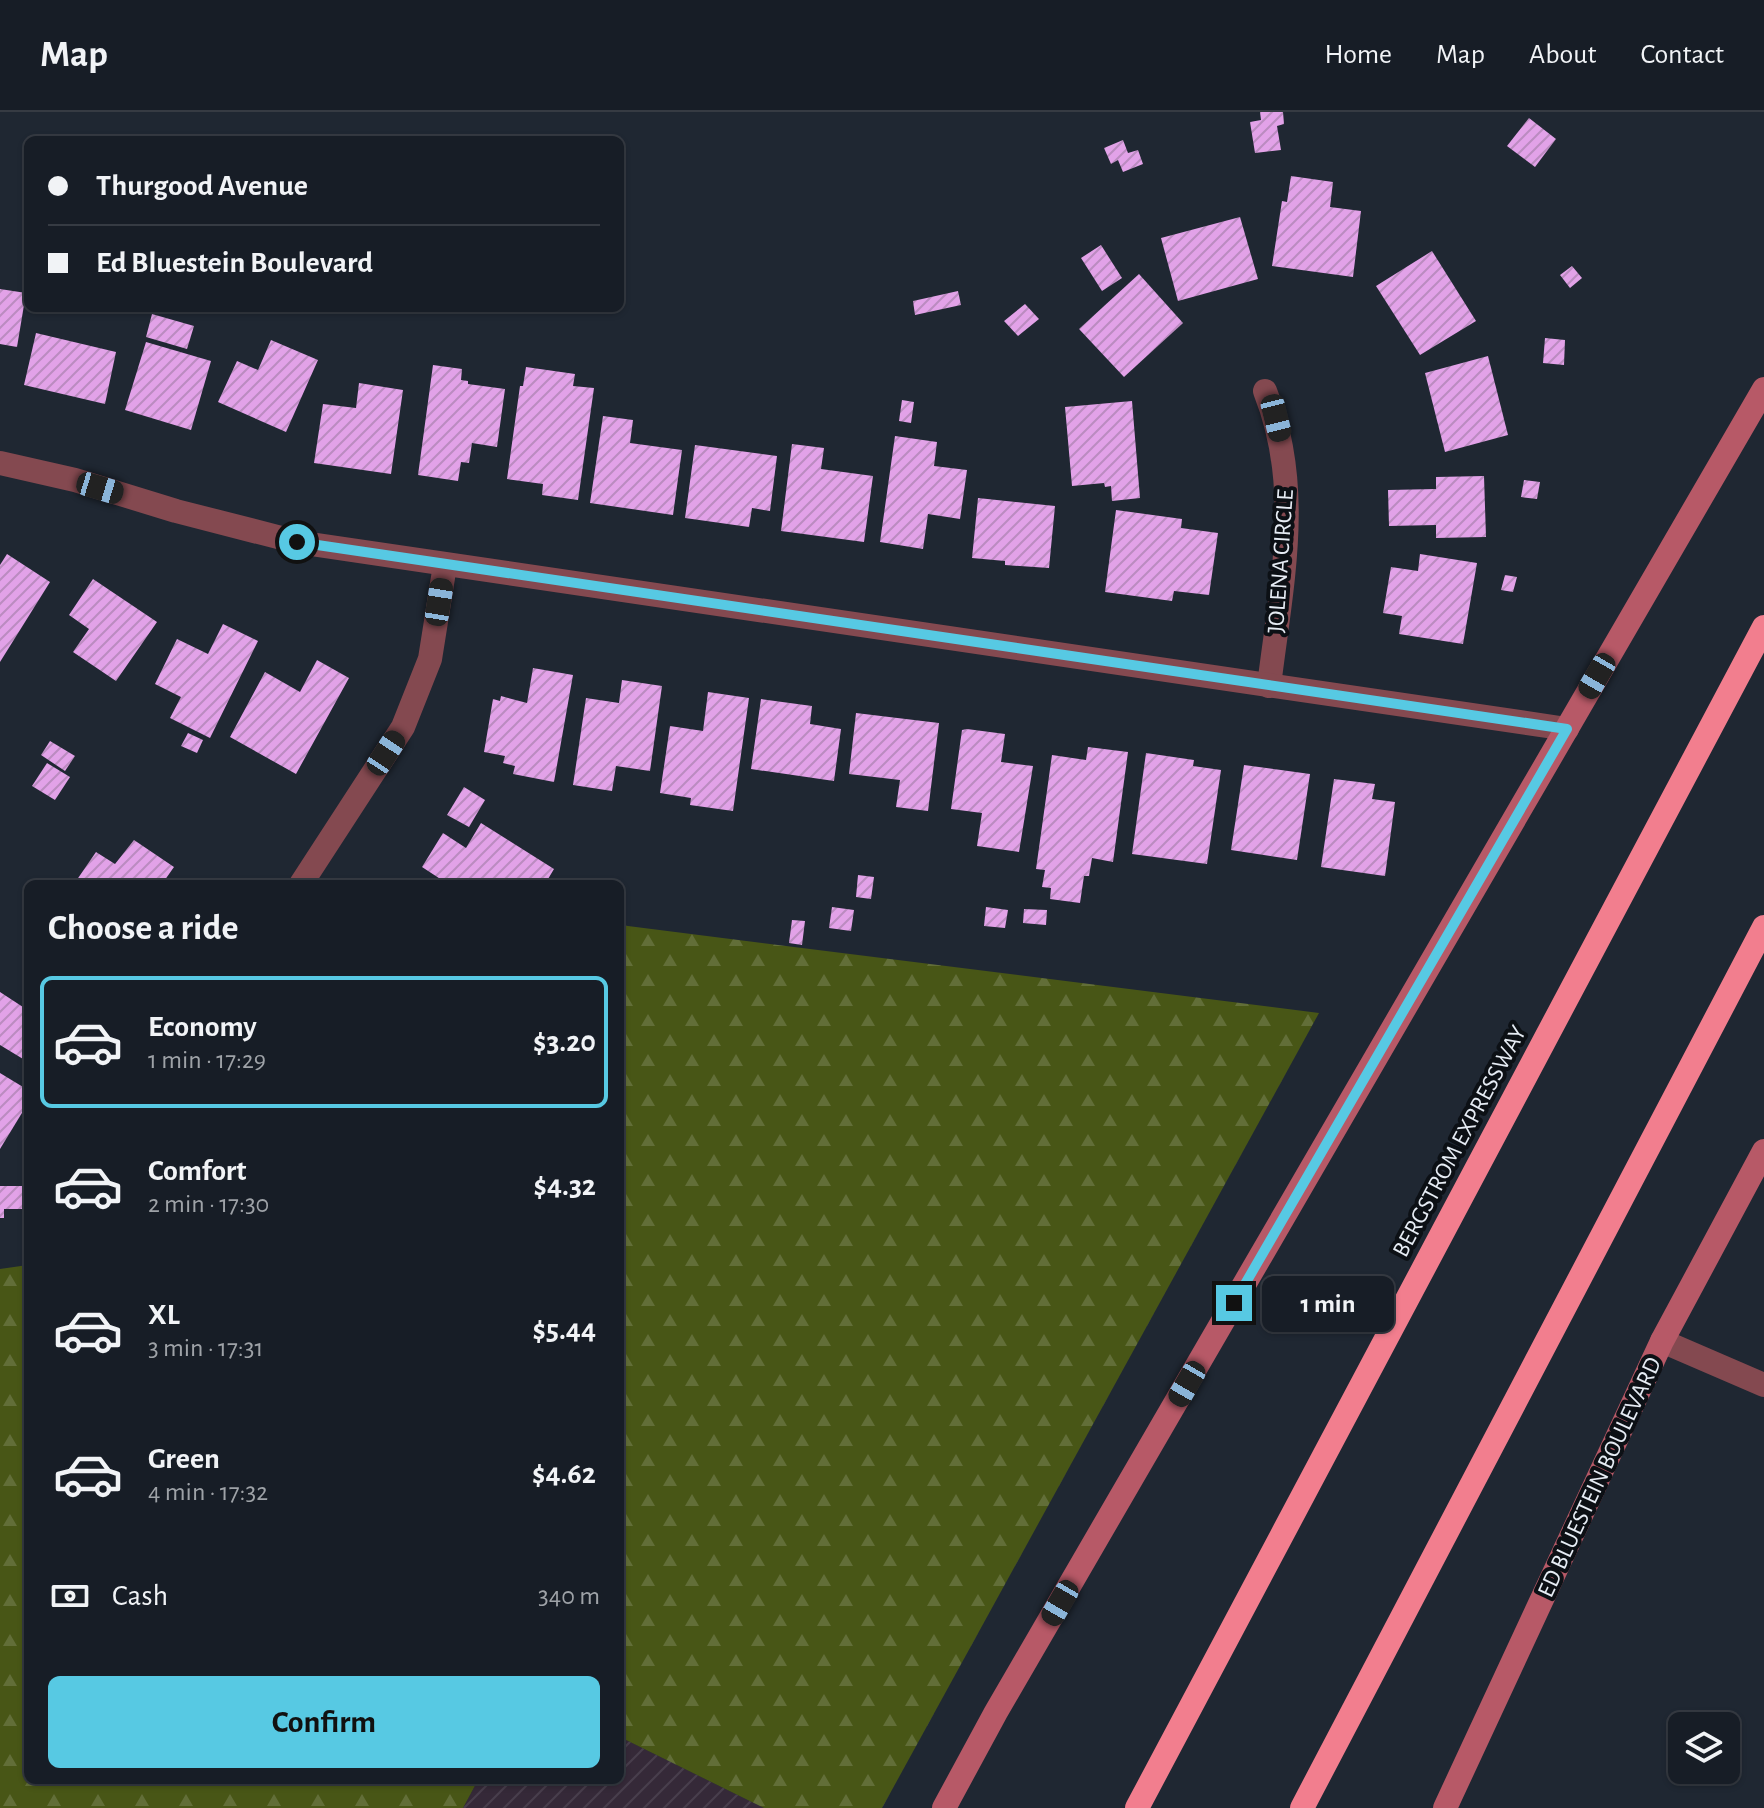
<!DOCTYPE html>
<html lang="en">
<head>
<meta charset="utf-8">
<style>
  body { margin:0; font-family:"Alegreya Sans",sans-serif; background:#20262e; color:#f1f3f6; height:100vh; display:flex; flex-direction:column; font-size:30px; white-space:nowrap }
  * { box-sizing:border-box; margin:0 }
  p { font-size:26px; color:#9ea2a7 }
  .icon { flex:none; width:44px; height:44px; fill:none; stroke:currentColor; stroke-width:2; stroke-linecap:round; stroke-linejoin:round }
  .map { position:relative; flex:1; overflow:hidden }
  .panel { position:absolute; left:24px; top:768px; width:600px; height:904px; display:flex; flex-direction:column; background:#171d26; border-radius:12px; box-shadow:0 2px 6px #0004,0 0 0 2px #363b43 }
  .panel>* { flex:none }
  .banner { position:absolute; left:24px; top:24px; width:600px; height:176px; border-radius:12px; box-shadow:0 2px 6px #0004,0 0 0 2px #363b43; display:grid; align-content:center; height:176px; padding:0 24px; background:#171d26 }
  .tools { position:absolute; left:1668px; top:1600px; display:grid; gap:16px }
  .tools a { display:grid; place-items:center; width:72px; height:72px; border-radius:12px; background:#171d26; box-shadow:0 2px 6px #0004,0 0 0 2px #363b43; font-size:40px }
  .end { position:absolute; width:36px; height:36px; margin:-18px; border:10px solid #57c9e3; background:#111; box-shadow:0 0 0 4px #111 }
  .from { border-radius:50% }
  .bubble { position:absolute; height:56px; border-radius:12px; background:#171d26; box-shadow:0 2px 6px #0004,0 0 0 2px #363b43; font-size:26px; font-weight:700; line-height:56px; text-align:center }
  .car { position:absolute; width:24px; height:48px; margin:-24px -12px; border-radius:10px; box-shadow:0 0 6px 2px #0007; background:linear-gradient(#222 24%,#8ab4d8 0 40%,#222 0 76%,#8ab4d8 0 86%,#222 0) }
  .banner b { display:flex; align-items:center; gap:28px; height:76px; font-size:30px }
  .banner b+b { border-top:2px solid #363b43 }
  .banner i { width:20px; height:20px; background:#f1f3f6 }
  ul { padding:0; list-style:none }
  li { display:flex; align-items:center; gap:24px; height:132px; margin:0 16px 12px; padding:0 8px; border:4px solid transparent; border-radius:12px }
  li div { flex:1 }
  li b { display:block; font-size:30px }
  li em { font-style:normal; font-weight:700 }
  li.active { border-color:#57c9e3 }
  li>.icon { width:72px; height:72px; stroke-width:1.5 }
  h2 { padding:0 24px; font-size:36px; line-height:96px }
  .pay { display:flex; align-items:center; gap:20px; height:88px; padding:0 24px; font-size:30px }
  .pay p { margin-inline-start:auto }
  .action { display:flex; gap:16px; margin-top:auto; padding:16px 24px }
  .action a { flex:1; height:92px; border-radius:12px; background:#57c9e3; color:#111; font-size:32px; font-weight:700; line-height:92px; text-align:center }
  header { display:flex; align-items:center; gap:48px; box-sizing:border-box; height:112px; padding:0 40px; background:#171d26; border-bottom:2px solid #363b43 }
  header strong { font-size:38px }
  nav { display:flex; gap:44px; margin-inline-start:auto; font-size:28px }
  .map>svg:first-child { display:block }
</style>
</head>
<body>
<header>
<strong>Map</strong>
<nav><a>Home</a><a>Map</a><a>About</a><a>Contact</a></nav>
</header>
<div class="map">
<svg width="1764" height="1696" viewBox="0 0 1764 1696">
  <defs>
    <pattern id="industrial-furrows" width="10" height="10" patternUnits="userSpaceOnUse" patternTransform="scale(2)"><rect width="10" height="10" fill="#352938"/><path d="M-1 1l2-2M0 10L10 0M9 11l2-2" fill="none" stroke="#483e4c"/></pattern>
    <pattern id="forest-firs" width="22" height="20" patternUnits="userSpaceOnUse" patternTransform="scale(2)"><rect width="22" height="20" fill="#485616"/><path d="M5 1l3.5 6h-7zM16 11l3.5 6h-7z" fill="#626e38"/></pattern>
    <pattern id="building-hatch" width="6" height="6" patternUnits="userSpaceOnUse" patternTransform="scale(2)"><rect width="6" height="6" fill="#e2a2e8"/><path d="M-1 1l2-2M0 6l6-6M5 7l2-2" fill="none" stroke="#bb8bc0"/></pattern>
  </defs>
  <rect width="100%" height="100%" fill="#1f2732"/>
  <path fill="url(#industrial-furrows)" d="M 620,1625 L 764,1696 L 463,1696 L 478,1668 L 620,1668 Z"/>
  <g fill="url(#forest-firs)">
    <path d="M 620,813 L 1319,901 L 882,1696 L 764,1696 L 620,1625 Z"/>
    <path d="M 28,1153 L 28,1668 L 478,1668 L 463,1696 L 0,1696 L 0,1157 Z"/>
  </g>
  <g fill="url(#building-hatch)">
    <path d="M 1260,0 L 1283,0 L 1284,12 L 1277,14 L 1281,38 L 1255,41 L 1250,10 L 1261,8 Z"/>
    <path d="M 1529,6 L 1556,27 L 1535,55 L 1507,34 Z"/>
    <path d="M 1123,28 L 1128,41 L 1138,38 L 1143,52 L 1123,60 L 1118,48 L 1111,52 L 1104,36 Z"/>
    <path d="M 1291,64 L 1333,70 L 1330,95 L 1361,99 L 1353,165 L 1272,154 L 1282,89 L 1287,90 Z"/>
    <path d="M 1240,105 L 1258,167 L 1178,189 L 1161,126 Z"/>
    <path d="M 1101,133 L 1122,166 L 1102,179 L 1081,146 Z"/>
    <path d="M 1432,139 L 1476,209 L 1420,243 L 1376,174 Z"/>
    <path d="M 1572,154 L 1582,166 L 1570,176 L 1560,163 Z"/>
    <path d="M 1139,162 L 1183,211 L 1124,265 L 1079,217 Z"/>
    <path d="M 0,177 L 26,181 L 17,235 L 0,232 Z"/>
    <path d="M 958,179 L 961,193 L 915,203 L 913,189 Z"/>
    <path d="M 1025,192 L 1039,207 L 1018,224 L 1004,209 Z"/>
    <path d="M 152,202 L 194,214 L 187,237 L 146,225 Z"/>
    <path d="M 36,221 L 116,240 L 105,292 L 24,273 Z"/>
    <path d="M 1545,226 L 1565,228 L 1564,253 L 1543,251 Z"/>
    <path d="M 271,228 L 318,248 L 286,320 L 218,290 L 237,249 L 258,258 Z"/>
    <path d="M 146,230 L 211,249 L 191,318 L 125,298 Z"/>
    <path d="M 1488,244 L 1508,323 L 1445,340 L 1425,261 Z"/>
    <path d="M 433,253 L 462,257 L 461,268 L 468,269 L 468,272 L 505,277 L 497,335 L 472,331 L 469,351 L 461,350 L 458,369 L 418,363 Z"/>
    <path d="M 526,255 L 575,262 L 573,274 L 594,276 L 578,388 L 542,383 L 543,372 L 507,367 L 520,274 L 523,274 Z"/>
    <path d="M 359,271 L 403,278 L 391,362 L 314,351 L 323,292 L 356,296 Z"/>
    <path d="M 902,288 L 914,290 L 911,311 L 899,309 Z"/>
    <path d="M 1132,289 L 1140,386 L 1112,389 L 1111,374 L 1105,375 L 1104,371 L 1072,374 L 1065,295 Z"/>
    <path d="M 603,304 L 633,308 L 630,331 L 682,338 L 673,403 L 590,391 Z"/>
    <path d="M 895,324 L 937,330 L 934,354 L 967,358 L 960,407 L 928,402 L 923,437 L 880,430 Z"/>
    <path d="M 792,332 L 824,336 L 821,357 L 873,364 L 864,430 L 781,419 Z"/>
    <path d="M 695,333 L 777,344 L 770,399 L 752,396 L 749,415 L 685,406 Z"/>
    <path d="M 1484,364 L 1486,425 L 1436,426 L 1436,413 L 1389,414 L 1388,378 L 1436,377 L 1436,365 Z"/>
    <path d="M 1524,368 L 1540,370 L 1537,387 L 1521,385 Z"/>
    <path d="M 978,386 L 1055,394 L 1049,456 L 1005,453 L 1005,449 L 972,446 Z"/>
    <path d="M 1116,398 L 1182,407 L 1181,416 L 1218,421 L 1209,483 L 1174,479 L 1172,489 L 1105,480 Z"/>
    <path d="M 7,442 L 50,470 L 0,550 L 0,453 Z"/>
    <path d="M 1420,442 L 1477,451 L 1463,532 L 1399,522 L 1402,504 L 1383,501 L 1391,455 L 1418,459 Z"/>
    <path d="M 1505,463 L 1517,465 L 1513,480 L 1501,478 Z"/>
    <path d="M 93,467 L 157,510 L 116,569 L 73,540 L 89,517 L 69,503 Z"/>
    <path d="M 223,512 L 258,529 L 210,626 L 170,606 L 181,585 L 155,572 L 177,527 L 208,542 Z"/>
    <path d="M 317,548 L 349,566 L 296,662 L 230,625 L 265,560 L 300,580 Z"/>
    <path d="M 533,556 L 573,563 L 554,670 L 513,662 L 515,654 L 503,651 L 505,644 L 484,640 L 493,587 L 500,589 L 501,584 L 527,591 Z"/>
    <path d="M 622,568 L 662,574 L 650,659 L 616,654 L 612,679 L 573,673 L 586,586 L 619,591 Z"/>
    <path d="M 708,580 L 749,586 L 733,699 L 690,693 L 691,686 L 660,681 L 670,614 L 703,619 Z"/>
    <path d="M 761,587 L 812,594 L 810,612 L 841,617 L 834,669 L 751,657 Z"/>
    <path d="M 856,601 L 939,611 L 928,699 L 896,695 L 900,668 L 849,662 Z"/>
    <path d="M 967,617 L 1005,622 L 1001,650 L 1033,654 L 1019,740 L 977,734 L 982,701 L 951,697 L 962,618 Z"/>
    <path d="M 188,621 L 203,628 L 197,641 L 181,634 Z"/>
    <path d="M 50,629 L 75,644 L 65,659 L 41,643 Z"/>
    <path d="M 1088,635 L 1128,640 L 1113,750 L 1092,746 L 1089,764 L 1084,764 L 1080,791 L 1050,787 L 1051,776 L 1042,775 L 1045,758 L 1036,757 L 1052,643 L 1086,648 Z"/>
    <path d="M 1146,641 L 1194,648 L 1193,654 L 1221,658 L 1207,752 L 1132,742 Z"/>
    <path d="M 47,651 L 70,665 L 55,688 L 32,674 Z"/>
    <path d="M 1244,653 L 1310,662 L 1297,748 L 1231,738 Z"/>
    <path d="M 1334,667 L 1375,672 L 1372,687 L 1395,690 L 1385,764 L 1321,755 Z"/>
    <path d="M 464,675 L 485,688 L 469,715 L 447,703 Z"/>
    <path d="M 481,711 L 554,757 L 545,772 L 448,772 L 422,755 L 443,721 L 466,736 Z"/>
    <path d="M 134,728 L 174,755 L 162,772 L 74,772 L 96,740 L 115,752 Z"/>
    <path d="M 858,763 L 874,765 L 871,787 L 856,785 Z"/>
    <path d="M 832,795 L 854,798 L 851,819 L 829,816 Z"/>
    <path d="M 986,795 L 1008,798 L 1005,816 L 984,814 Z"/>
    <path d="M 1024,797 L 1047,798 L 1046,813 L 1023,811 Z"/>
    <path d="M 792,808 L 805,809 L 802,833 L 789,831 Z"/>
    <path d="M 0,880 L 26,897 L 28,893 L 28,950 L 0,933 Z"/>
    <path d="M 0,961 L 28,978 L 28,991 L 0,1037 Z"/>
    <path d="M 0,1074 L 28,1074 L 28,1097 L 4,1097 L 4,1106 L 0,1106 Z"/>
  </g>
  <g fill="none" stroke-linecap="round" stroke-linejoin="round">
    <g stroke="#844950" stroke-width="24">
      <path d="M 1265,279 C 1304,377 1281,474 1269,574"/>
      <path d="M 0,351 L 75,368 L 176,399 L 297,430 L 1567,617"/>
      <path d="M 301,772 L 403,615 L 430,547 L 445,453"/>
      <path d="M 1662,1229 L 1764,1273"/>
    </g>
    <g stroke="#b75967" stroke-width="24">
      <path d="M 944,1696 L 996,1600 L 1764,277"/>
      <path d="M 1445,1696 L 1662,1229 L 1764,1039"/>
    </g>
    <g stroke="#f27e8e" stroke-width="24">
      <path d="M 1137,1696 L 1764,515"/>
      <path d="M 1302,1696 L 1764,815"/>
    </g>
  </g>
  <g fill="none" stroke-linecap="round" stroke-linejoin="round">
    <path stroke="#57c9e3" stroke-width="10" d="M 297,430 L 1567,617 L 1234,1191"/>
  </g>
  <g text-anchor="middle" stroke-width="8" stroke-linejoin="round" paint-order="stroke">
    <g font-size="24" fill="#e6ecf4" stroke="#0c1015">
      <text transform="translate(1280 449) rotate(-86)" y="8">JOLENA CIRCLE</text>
      <text transform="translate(1459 1029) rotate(-62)" y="8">BERGSTROM EXPRESSWAY</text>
      <text transform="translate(1599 1365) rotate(-65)" y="8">ED BLUESTEIN BOULEVARD</text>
    </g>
  </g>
</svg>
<div class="tools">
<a><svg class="icon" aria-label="layers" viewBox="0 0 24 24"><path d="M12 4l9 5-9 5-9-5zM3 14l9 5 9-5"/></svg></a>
</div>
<i class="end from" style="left:297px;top:430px"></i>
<i class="end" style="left:1234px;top:1191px"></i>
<div class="bubble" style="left:1262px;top:1164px;width:132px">1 min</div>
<i class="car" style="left:1276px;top:306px;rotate:166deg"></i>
<i class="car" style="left:100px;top:376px;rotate:107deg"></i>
<i class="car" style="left:439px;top:490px;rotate:9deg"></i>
<i class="car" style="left:1597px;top:564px;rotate:210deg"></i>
<i class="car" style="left:386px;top:641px;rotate:33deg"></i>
<i class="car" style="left:1187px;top:1272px;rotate:210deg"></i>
<i class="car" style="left:1060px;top:1491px;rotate:210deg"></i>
<div class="banner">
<b><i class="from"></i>Thurgood Avenue</b>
<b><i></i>Ed Bluestein Boulevard</b>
</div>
<section class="panel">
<h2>Choose a ride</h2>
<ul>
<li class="active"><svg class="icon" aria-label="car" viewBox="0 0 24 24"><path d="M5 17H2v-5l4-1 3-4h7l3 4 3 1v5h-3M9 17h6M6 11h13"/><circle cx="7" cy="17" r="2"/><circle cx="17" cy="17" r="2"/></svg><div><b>Economy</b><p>1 min · 17:29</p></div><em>$3.20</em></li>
<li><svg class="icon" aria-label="car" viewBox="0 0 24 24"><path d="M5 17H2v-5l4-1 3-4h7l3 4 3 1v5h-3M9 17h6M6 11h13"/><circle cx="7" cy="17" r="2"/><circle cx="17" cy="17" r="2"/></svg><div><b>Comfort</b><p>2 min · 17:30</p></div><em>$4.32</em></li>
<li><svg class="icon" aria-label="car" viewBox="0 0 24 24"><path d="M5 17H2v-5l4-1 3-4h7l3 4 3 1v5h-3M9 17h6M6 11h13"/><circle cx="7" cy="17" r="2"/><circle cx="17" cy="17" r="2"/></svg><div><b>XL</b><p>3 min · 17:31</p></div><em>$5.44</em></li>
<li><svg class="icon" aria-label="car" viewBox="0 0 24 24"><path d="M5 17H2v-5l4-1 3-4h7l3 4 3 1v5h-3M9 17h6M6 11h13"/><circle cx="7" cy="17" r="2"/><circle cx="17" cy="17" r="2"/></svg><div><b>Green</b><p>4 min · 17:32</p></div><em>$4.62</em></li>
</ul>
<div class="pay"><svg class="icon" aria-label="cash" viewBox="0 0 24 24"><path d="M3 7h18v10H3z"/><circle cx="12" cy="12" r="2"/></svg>Cash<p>340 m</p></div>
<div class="action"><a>Confirm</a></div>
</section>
</div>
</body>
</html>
